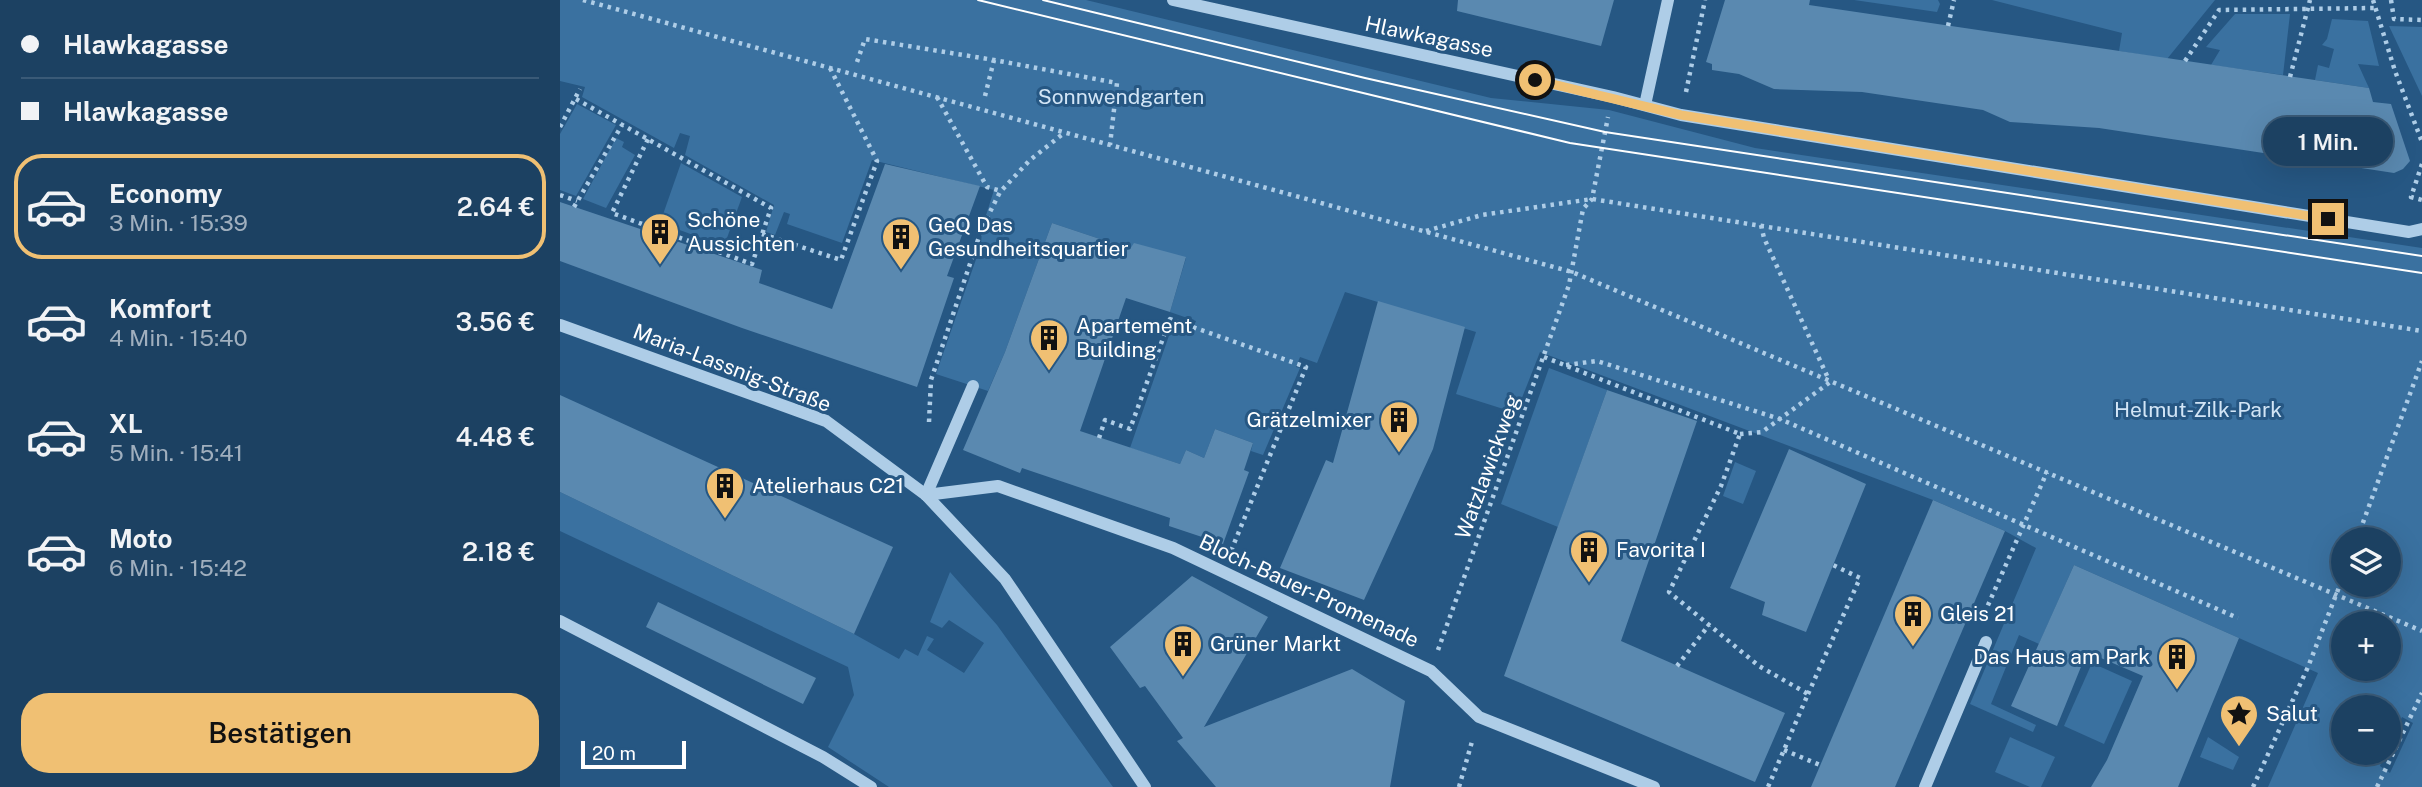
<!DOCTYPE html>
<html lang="de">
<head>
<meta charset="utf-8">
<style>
  body { margin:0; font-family:"Public Sans",sans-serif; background:#254868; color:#f1f3f6; height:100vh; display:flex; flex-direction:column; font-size:26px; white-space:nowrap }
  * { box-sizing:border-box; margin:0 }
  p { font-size:23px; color:#a0afbe }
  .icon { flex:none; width:38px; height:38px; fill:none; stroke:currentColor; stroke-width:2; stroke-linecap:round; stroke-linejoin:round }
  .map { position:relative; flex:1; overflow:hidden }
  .details { display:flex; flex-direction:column; background:#1c4162; width:560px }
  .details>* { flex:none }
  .guide { display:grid; align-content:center; height:154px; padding:0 21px; background:#1c4162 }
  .fabs { position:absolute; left:1771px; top:527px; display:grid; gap:14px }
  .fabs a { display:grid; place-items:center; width:70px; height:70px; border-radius:50%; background:#1c4162; box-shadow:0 7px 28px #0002,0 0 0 2px #3a5a77; font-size:35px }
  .scale { position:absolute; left:21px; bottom:18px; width:105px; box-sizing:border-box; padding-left:7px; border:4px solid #fff; border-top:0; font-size:19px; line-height:24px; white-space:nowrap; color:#fff; -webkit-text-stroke:5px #265783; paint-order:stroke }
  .end { position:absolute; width:32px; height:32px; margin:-16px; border:9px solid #f0c073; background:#111; box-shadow:0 0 0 4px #111 }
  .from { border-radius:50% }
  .bubble { position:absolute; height:49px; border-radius:24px; background:#1c4162; box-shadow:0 7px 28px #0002,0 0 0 2px #3a5a77; font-size:23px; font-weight:600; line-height:49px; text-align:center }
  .guide b { display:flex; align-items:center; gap:24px; height:66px; font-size:26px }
  .guide b+b { border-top:2px solid #3a5a77 }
  .guide i { width:18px; height:18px; background:#f1f3f6 }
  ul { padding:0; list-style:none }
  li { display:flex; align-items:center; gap:21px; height:105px; margin:0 14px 10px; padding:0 7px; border:4px solid transparent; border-radius:28px }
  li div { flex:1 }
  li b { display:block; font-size:26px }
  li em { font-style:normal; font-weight:600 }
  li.selected { border-color:#f0c073 }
  li>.icon { width:63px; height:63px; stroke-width:1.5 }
  .button { display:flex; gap:14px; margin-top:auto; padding:14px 21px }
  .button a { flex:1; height:80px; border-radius:28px; background:#f0c073; color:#111; font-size:28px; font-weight:600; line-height:80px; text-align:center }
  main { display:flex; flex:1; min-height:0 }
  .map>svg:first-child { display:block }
</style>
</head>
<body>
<main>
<section class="details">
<div class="guide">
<b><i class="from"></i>Hlawkagasse</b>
<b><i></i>Hlawkagasse</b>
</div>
<ul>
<li class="selected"><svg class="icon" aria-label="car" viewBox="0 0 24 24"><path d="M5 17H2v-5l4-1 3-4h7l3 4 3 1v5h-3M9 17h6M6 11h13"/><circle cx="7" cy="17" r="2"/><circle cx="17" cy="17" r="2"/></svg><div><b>Economy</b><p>3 Min. · 15:39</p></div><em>2.64 €</em></li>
<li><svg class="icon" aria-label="car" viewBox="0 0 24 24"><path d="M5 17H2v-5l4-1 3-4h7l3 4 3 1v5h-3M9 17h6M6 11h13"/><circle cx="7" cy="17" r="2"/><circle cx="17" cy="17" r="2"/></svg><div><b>Komfort</b><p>4 Min. · 15:40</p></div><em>3.56 €</em></li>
<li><svg class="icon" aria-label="car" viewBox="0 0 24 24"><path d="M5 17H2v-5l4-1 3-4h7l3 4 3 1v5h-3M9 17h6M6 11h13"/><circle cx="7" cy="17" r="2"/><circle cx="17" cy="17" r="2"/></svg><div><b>XL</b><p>5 Min. · 15:41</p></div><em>4.48 €</em></li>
<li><svg class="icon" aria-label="car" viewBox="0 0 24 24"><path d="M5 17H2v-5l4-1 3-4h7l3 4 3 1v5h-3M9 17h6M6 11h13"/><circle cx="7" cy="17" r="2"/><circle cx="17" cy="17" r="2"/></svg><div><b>Moto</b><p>6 Min. · 15:42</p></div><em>2.18 €</em></li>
</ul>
<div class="button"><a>Bestätigen</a></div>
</section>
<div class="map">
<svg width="1862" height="787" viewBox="0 0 1862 787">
  <rect width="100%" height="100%" fill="#265783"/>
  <g fill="#3a71a0" fill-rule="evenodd">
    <path d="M 0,0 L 526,0 L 931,98 L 1049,110 L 1195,148 L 1862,248 L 1862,787 L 1708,787 L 1758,673 L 1514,565 L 1479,644 L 1459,635 L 1431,704 L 1476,725 L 1473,732 L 1410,704 L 1476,548 L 1445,531 L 1373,500 L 980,352 L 956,413 L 896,394 L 916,332 L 785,292 L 757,363 L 740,357 L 736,367 L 740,368 L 703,455 L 691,451 L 693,443 L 655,429 L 644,458 L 626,450 L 620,464 L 570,448 L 613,324 L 632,330 L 636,321 L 610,312 L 626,258 L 570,249 L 492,223 L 445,352 L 428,391 L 376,374 L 421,245 L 422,228 L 434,190 L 312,160 L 282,243 L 227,224 L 230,214 L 224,212 L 215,235 L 206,232 L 214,205 L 125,155 L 130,136 L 120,133 L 114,148 L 22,97 L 25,87 L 0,81 ZM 1783,539 L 1829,539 L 1829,584 L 1783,584 ZM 1783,623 L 1829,623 L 1829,668 L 1783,668 ZM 1783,707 L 1829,707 L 1829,746 L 1842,717 L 1853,723 L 1830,773 L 1820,766 L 1826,752 L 1783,752 Z"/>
    <path d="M 1294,0 L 1378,0 L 1380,4 L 1377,12 Z"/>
    <path d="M 1432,0 L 1655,0 L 1607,59 L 1559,51 L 1562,33 Z"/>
    <path d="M 1675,14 L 1730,14 L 1723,75 L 1651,65 L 1660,50 L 1646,47 Z"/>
    <path d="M 1772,19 L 1808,21 L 1819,66 L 1798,64 L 1809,88 L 1755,80 L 1758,65 L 1769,68 L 1774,49 L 1762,45 L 1767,39 Z"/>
    <path d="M 1829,26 L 1862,27 L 1862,96 Z"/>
    <path d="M 17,104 L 56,125 L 16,196 L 0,190 L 0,134 Z"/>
    <path d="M 56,138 L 64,142 L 62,147 L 75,155 L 46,208 L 23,199 Z"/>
    <path d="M 121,163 L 182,197 L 164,246 L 100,223 Z"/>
    <path d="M 989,368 L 1047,390 L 998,527 L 941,504 Z"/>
    <path d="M 1175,462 L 1196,471 L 1183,504 L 1163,496 Z"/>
    <path d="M 0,492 L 294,634 L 339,659 L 345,649 L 358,656 L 367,636 L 374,639 L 367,650 L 404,673 L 424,643 L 389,620 L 382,628 L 370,622 L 390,572 L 437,625 L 553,787 L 329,787 L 268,747 L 294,695 L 288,667 L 0,531 Z"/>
    <path d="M 1532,663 L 1572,681 L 1544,744 L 1504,726 Z"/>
    <path d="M 1450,737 L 1495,757 L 1481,787 L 1470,787 L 1435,772 Z"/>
    <path d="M 1648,737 L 1679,757 L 1673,770 L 1640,757 Z"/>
  </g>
  <g fill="#5a89b0">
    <path d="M 898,0 L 1054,0 L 1041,46 L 897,11 Z"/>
    <path d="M 1165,0 L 1250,0 L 1249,5 L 1809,88 L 1813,102 L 1831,104 L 1850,161 L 1843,169 L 1834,173 L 1539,128 L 1450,122 L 1423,110 L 1302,92 L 1214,89 L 1179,74 L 1152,70 L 1152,64 L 1146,62 Z"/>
    <path d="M 325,164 L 420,186 L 387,276 L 394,278 L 357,387 L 182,328 L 0,261 L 0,202 L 202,270 L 199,283 L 272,309 Z"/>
    <path d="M 492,223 L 570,249 L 574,243 L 626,257 L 610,312 L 566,298 L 520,431 L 620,464 L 626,450 L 644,458 L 655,429 L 693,443 L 684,470 L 689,472 L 663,544 L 609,526 L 610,518 L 462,468 L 460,473 L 403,450 L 445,352 Z"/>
    <path d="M 818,301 L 905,327 L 873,449 L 804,600 L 720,568 L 766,460 L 773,463 Z"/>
    <path d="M 1047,390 L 1137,421 L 1061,641 L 1225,713 L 1195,782 L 944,676 Z"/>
    <path d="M 0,395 L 333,547 L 294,634 L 0,492 Z"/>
    <path d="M 1229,449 L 1306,484 L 1246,632 L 1202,615 L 1205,602 L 1170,588 Z"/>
    <path d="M 1373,500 L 1445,531 L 1335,787 L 1251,787 Z"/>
    <path d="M 1514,565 L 1679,638 L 1618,787 L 1531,787 L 1547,760 L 1583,676 L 1527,652 L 1497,726 L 1451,706 Z"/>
    <path d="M 632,576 L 708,617 L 644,727 L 792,669 L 845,701 L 830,787 L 656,787 L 617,741 L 623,738 L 585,686 L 580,688 L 550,647 Z"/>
    <path d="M 98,602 L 256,678 L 243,704 L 86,627 Z"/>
  </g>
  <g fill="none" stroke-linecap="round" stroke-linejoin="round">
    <g stroke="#aecde7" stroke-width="4.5" stroke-dasharray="3.5 5" stroke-linecap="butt">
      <path d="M 23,0 L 1012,272 L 1862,631"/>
      <path d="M 1813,0 L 1835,71 L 1862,142"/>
      <path d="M 1831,0 L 1834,19 L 1862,20"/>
      <path d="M 1388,26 L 1394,0"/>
      <path d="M 1625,61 L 1659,10 L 1814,8"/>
      <path d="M 297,62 L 305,39 L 434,60 L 557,83 L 550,145"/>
      <path d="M 1730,77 L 1750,0"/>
      <path d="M 1126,92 L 1145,0"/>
      <path d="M 425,96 L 434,60"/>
      <path d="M 377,97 L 427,187 L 441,191"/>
      <path d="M 16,99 L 211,208 L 192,264 L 52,213 L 88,139"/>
      <path d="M 0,127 L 20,89"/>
      <path d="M 1862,164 L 1851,197 L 1862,200"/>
      <path d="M 0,195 L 17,201"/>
      <path d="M 14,207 L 62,125"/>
      <path d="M 1201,225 L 1204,238 L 1268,378"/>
      <path d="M 866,231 L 922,215 L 1032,199 L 1862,331"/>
      <path d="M 202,234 L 281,260 L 317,161 L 270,68"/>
      <path d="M 984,357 L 1180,434 L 1161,486 L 1109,592 L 1199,666 L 1248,694 L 1208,787"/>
      <path d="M 1006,365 L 1037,361 L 1220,419 L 1678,618"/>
      <path d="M 369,422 L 371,380 L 422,228 L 440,192 L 470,160 L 504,133"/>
      <path d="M 1180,434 L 1202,432 L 1273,380"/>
      <path d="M 539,438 L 545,420 L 570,429 L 610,319 L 746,367 L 671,551"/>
      <path d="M 1797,539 L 1862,361"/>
      <path d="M 1421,621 L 1487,472"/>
      <path d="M 878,650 L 1009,285 L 1023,209 L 1032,199 L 1048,117"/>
      <path d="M 1117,666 L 1149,625"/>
      <path d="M 1248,694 L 1300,578 L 1273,565"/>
      <path d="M 1224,750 L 1260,765"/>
      <path d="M 899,787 L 913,738"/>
      <path d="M 1693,787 L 1748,667 L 1783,577"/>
      <path d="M 1817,787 L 1862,693"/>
    </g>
    <g stroke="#aecde7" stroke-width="12">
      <path d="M 613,0 L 1053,97 L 1121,115 L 1849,232 L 1862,229"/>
      <path d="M 1085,105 L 1108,0"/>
      <path d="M 0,325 L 266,421 L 366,495 L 445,579 L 585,787"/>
      <path d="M 366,495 L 438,486 L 613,548 L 871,671 L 919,717 L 1094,787"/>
      <path d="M 366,495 L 413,386"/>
      <path d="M 0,621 L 263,757 L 311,787"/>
      <path d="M 1365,787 L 1426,642"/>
    </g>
    <g stroke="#fff" stroke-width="2">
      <path d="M 418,0 L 1010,143 L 1862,273"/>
      <path d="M 483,0 L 805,78 L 1045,132 L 1862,256"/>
    </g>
  </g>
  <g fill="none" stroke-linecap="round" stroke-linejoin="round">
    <path stroke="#f0c073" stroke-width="9" d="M 975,80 L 1121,115 L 1768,219"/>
  </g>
  <defs>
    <symbol id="building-pin" viewBox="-11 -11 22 30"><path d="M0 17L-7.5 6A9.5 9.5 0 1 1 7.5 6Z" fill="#f0c073" stroke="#265783"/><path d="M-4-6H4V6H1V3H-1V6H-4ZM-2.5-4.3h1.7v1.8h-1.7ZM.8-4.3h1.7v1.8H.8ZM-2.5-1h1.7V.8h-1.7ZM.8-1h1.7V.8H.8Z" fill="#111"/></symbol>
    <symbol id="sight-pin" viewBox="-11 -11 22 30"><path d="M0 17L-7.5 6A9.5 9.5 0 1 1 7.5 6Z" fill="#f0c073" stroke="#265783"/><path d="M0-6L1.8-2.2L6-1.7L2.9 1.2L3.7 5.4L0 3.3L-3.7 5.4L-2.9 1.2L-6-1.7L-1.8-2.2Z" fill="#111"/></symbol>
  </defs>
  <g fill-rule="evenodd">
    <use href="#building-pin" x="78" y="210" width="44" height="60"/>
    <use href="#building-pin" x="319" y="215" width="44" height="60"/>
    <use href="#building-pin" x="467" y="316" width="44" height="60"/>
    <use href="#building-pin" x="817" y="398" width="44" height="60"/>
    <use href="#building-pin" x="143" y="464" width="44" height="60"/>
    <use href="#building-pin" x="1007" y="528" width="44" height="60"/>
    <use href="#building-pin" x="1331" y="592" width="44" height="60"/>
    <use href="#building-pin" x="601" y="622" width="44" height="60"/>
    <use href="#building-pin" x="1595" y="635" width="44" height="60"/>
    <use href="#sight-pin" x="1657" y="692" width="44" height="60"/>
  </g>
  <g text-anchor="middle" stroke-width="6" stroke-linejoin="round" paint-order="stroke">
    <g font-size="21" fill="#fff" stroke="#265783">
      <text transform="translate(869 37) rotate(12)" y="7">Hlawkagasse</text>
      <text transform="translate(172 368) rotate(21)" y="7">Maria-Lassnig-Straße</text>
      <text transform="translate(928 467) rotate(-70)" y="7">Watzlawickweg</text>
      <text transform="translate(749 591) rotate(25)" y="7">Bloch-Bauer-Promenade</text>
    </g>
    <g font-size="21" fill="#d2e5f6" stroke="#265783">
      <text x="561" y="104">Sonnwendgarten</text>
      <text x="1638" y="417">Helmut-Zilk-Park</text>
    </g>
    <g font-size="21" fill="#fff" stroke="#265783" text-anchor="start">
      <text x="127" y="227">Schöne<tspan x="127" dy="24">Aussichten</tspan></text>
      <text x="368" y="232">GeQ Das<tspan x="368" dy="24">Gesundheitsquartier</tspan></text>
      <text x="516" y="333">Apartement<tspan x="516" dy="24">Building</tspan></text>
      <text x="812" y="427" text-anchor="end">Grätzelmixer</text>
      <text x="192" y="493">Atelierhaus C21</text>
      <text x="1056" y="557">Favorita I</text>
      <text x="1380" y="621">Gleis 21</text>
      <text x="650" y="651">Grüner Markt</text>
      <text x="1590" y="664" text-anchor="end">Das Haus am Park</text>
      <text x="1706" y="721">Salut</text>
    </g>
  </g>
</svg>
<div class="fabs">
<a><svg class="icon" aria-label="layers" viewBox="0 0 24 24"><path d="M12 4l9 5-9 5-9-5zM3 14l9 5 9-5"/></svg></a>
<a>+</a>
<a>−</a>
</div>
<div class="scale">20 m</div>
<i class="end from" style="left:975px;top:80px"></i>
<i class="end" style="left:1768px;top:219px"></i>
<div class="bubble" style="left:1703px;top:117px;width:130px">1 Min.</div>
</div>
</main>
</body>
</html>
